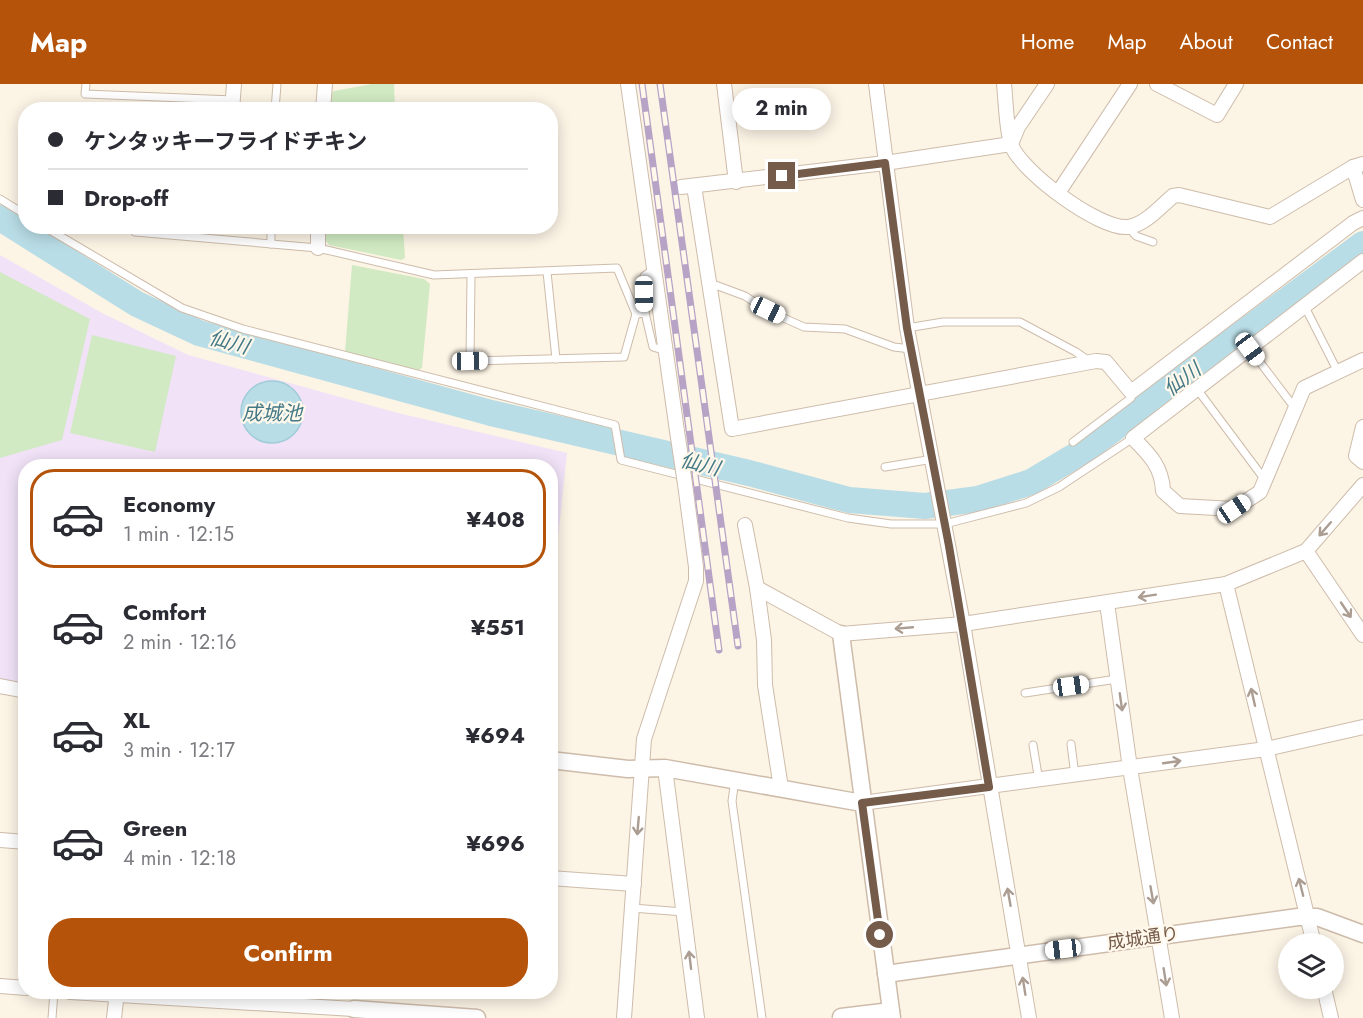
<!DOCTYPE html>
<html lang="en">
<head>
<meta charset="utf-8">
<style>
  body { margin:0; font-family:Jost,"Noto Sans JP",sans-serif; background:#f7f7f7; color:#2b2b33; height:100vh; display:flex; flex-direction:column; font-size:22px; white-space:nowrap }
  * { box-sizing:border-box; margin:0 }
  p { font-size:20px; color:#7c7c81 }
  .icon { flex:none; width:33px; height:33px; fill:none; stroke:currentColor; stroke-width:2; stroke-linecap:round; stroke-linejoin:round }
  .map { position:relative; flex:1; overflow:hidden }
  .sheet { position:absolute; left:18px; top:375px; width:540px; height:540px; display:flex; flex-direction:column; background:#fff; border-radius:24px; box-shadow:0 3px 15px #0003 }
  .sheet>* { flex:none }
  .guide { position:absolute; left:18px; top:18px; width:540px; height:132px; border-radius:24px; box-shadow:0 3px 15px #0003; display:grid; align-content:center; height:132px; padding:0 30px; background:#fff }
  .controls { position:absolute; left:1278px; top:849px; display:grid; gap:12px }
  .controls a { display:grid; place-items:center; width:66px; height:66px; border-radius:50%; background:#fff; box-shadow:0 3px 15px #0003; font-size:30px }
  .end { position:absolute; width:27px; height:27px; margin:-14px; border:8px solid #755b4a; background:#fff; box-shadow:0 0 0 3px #fff }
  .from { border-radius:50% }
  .bubble { position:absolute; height:42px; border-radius:21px; background:#fff; box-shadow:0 3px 15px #0003; font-size:20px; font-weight:700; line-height:42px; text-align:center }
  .car { position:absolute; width:18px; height:36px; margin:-18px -9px; border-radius:8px; box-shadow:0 0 4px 2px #0007; background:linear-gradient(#fff 24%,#345 0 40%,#fff 0 76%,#345 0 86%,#fff 0) }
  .guide b { display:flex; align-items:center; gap:21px; height:57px; font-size:22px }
  .guide b+b { border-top:2px solid #e1e1e2 }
  .guide i { width:15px; height:15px; background:#2b2b33 }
  ul { padding:10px 0 0; list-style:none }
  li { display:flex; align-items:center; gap:18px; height:99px; margin:0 12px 9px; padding:0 18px; border:3px solid transparent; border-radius:24px }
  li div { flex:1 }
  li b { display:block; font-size:22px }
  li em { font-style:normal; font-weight:700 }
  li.current { border-color:#b45309 }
  li>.icon { width:54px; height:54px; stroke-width:1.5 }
  .button { display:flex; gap:12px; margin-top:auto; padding:12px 30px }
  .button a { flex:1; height:69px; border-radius:24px; background:#b45309; color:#fff; font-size:24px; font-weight:700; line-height:69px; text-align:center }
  header { display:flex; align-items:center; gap:36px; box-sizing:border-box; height:84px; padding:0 30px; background:#b45309; color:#fff }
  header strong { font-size:28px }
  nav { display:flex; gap:33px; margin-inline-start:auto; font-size:21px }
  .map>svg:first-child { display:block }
</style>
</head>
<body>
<header>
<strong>Map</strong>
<nav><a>Home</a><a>Map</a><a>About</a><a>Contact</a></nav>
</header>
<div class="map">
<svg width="1363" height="934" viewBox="0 0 1363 934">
  <rect width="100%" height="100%" fill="#fcf4e5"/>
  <path fill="#f1e2f8" d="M 0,171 L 102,229 L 188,271 L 398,329 L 567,369 L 551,520 L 550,382 L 26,382 L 25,602 L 0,596 Z"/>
  <g fill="#d1eac3">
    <path d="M 372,0 L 394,0 L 395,25 L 329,26 L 330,11 L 334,7 Z"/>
    <path d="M 324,143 L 403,143 L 405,174 L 401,176 L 329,161 L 324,154 Z"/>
    <path d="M 352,181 L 424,195 L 430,200 L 422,284 L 417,287 L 345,268 Z"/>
    <path d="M 0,188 L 90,235 L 62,356 L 0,374 Z"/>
    <path d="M 92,251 L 176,272 L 155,368 L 70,349 Z"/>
  </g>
  <circle fill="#b9dde6" stroke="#a0ccd7" stroke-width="1.5" cx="272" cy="328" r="31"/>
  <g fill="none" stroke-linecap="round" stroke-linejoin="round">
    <path stroke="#b9dde6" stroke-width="26" d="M 0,134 L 137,220 L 199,249 L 491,329 L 749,389 L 849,416 L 925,422 L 978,415 L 1031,398 L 1085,366 L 1363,160"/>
    <defs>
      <g id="service">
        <path d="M 86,0 L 85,10 L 233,16"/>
        <path d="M 275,26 L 277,0"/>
        <path d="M 0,115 L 26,131"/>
        <path d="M 43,142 L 182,224 L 243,245 L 615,341 L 621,376 L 848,434 L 891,440 L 945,440 L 1026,419 L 1059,403 L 1133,354"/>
        <path d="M 1128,143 L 1136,152 L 1153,158"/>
        <path d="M 135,148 L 318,164 L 434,191 L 617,184 L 636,230 L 645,229"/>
        <path d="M 271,160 L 271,142"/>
        <path d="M 654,185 L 644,192 L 645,229 L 653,263 L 666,267"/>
        <path d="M 547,188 L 556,275"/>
        <path d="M 471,192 L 470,277 L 624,273 L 636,230"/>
        <path d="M 710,199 L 745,212 L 768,227 L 804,243 L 845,245 L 894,263 L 911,265"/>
        <path d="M 1305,223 L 1338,288"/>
        <path d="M 907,244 L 943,238 L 1020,238 L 1076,268 L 1089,277"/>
        <path d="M 1250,265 L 1294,323"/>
        <path d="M 1197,305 L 1265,396"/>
        <path d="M 1073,358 L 1131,314 L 1131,308"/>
        <path d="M 885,383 L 933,375"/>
        <path d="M 1025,609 L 1117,595"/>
        <path d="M 1071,660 L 1075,692"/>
        <path d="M 1033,661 L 1039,697"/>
        <path d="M 735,696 L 732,717 L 762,934"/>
        <path d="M 632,824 L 684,828"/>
        <path d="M 52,934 L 54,908"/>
      </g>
      <g id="minor">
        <path d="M 628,0 L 677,347"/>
        <path d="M 724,0 L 736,98"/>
        <path d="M 876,0 L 907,244 L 963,540 L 1029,934"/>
        <path d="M 1004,0 C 1006,19 1006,41 1011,60 C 1019,86 1099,146 1128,143 C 1145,141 1161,122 1173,112 L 1179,111 L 1270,133 L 1353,83 L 1363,80"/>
        <path d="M 1157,0 L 1217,31 L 1236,0"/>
        <path d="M 232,26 L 234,0"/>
        <path d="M 323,26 L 325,0"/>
        <path d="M 1353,83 L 1363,116"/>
        <path d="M 694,102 L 732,345 L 1096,277 L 1106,278 L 1131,308 L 1353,139 L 1363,134"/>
        <path d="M 681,103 L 885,79 L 1011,60 L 1018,43 L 1047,0"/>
        <path d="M 1058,109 L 1130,0"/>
        <path d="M 318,164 L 318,142"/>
        <path d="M 1363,177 L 1133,354 C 1150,371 1162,383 1163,407 L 1180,422 L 1234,425 L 1260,408 L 1304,304 L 1363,276"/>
        <path d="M 1363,343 L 1356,372 L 1363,378"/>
        <path d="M 745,441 L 757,504 L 764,556 L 765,601 L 781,704"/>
        <path d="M 1306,467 L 1363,551"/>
        <path d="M 1226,500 L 1314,860"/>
        <path d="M 757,504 L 841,550 L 963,540 L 1226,500 L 1306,467 L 1363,401"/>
        <path d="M 1107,519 L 1130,684 L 1172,934"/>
        <path d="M 0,602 L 26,607"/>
        <path d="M 665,684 L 697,934"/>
        <path d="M 862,719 L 1266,665 L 1363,643"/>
        <path d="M 0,756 L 26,758"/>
        <path d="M 550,794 L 634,800"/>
        <path d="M 0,902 L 26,904"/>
        <path d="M 1324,904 L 1331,934"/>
        <path d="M 70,908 L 354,925"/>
        <path d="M 114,934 L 117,908"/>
        <path d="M 624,934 L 644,655 L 696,497 L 696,483 L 685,400"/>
      </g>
      <g id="tertiary">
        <path d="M 841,550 L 892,934"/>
        <path d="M 550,676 L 628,685 L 665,684 L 862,719"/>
        <path d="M 886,890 L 1298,833 L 1317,833 L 1363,850"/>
        <path d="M 354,925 L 477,934"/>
        <path d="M 841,933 L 891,927"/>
      </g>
    </defs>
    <use href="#service" stroke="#cebcab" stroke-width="9"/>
    <use href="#minor" stroke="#cebcab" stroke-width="16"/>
    <use href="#tertiary" stroke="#cebcab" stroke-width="19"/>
    <use href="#service" stroke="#fff" stroke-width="7"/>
    <use href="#minor" stroke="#fff" stroke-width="14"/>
    <use href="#tertiary" stroke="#fff" stroke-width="16"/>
    <defs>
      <g id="rail">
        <path d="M 642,0 L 719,566"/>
        <path d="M 660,0 L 738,562"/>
      </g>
    </defs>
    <use href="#rail" stroke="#b7a3c6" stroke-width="7"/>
    <use href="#rail" stroke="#fff8eb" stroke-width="4.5" stroke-dasharray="14" stroke-linecap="butt"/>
    <defs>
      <path id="minor-bridge" d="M 677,347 L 685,400"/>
    </defs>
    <use href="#minor-bridge" stroke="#cebcab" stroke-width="16" stroke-linecap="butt"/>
    <use href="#minor-bridge" stroke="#fff" stroke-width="14"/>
  </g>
  <defs><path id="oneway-shaft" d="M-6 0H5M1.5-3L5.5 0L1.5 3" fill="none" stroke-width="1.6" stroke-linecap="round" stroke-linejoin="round" transform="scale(1.5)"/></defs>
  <g stroke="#ac9d92">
    <use href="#oneway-shaft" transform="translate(1325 445) rotate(131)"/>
    <use href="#oneway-shaft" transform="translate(1147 512) rotate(171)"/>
    <use href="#oneway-shaft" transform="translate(1346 526) rotate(56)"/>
    <use href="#oneway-shaft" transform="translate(904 544) rotate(175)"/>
    <use href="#oneway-shaft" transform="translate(1253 613) rotate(-103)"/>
    <use href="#oneway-shaft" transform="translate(1121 618) rotate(82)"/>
    <use href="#oneway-shaft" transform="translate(1172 678) rotate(-8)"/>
    <use href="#oneway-shaft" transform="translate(638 742) rotate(95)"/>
    <use href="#oneway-shaft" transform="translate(1301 803) rotate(-104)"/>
    <use href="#oneway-shaft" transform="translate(1152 811) rotate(80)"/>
    <use href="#oneway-shaft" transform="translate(1009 813) rotate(-100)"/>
    <use href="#oneway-shaft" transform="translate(690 876) rotate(-97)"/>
    <use href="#oneway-shaft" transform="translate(1165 893) rotate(81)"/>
    <use href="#oneway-shaft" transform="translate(1024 902) rotate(-99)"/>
  </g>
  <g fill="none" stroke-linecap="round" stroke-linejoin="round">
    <path stroke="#755b4a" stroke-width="8" d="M 782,92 L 885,79 L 907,244 L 949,462 L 989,703 L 862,719 L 880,851"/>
  </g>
  <g text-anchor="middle" stroke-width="4.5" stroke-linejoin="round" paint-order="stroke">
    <g font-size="18" fill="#755b4a" stroke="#fff8eb">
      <text transform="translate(1143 854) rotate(-8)" y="6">成城通り</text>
    </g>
    <g font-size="20" font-style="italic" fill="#447a88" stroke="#fff8eb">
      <text transform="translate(229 258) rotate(15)" y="7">仙川</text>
      <text transform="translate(1182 295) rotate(-37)" y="7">仙川</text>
      <text x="272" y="336">成城池</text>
      <text transform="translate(700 380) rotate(14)" y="7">仙川</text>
    </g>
  </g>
</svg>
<div class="controls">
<a><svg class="icon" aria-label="layers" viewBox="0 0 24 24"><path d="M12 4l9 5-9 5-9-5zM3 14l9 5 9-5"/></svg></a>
</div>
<i class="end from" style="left:880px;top:851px"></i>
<i class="end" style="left:782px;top:92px"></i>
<div class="bubble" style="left:732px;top:4px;width:99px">2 min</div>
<i class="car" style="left:644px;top:210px;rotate:179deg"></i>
<i class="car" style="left:768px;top:226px;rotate:115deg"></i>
<i class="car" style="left:1250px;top:265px;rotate:143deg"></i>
<i class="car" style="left:470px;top:277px;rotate:89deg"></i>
<i class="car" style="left:1234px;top:425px;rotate:56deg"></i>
<i class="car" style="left:1071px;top:602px;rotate:82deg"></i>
<i class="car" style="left:1063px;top:865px;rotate:263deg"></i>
<div class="guide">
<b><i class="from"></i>ケンタッキーフライドチキン</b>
<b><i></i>Drop-off</b>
</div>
<section class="sheet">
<ul>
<li class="current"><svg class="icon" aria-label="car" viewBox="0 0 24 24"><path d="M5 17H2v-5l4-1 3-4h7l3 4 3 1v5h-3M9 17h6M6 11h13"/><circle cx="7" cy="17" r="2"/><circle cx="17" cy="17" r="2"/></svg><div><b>Economy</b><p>1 min · 12:15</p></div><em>¥408</em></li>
<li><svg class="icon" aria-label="car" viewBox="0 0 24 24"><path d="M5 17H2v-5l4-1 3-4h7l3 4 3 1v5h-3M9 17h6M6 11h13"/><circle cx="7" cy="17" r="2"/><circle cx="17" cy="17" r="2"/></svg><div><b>Comfort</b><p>2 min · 12:16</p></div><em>¥551</em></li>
<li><svg class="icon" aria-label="car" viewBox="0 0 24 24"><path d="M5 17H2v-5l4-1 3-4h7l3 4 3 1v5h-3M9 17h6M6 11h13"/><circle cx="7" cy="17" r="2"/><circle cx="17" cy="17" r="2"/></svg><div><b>XL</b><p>3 min · 12:17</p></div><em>¥694</em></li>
<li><svg class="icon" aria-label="car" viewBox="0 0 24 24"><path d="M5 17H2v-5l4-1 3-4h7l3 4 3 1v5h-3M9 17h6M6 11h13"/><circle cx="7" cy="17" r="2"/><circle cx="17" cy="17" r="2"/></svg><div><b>Green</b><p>4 min · 12:18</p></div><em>¥696</em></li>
</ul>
<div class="button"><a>Confirm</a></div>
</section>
</div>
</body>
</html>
